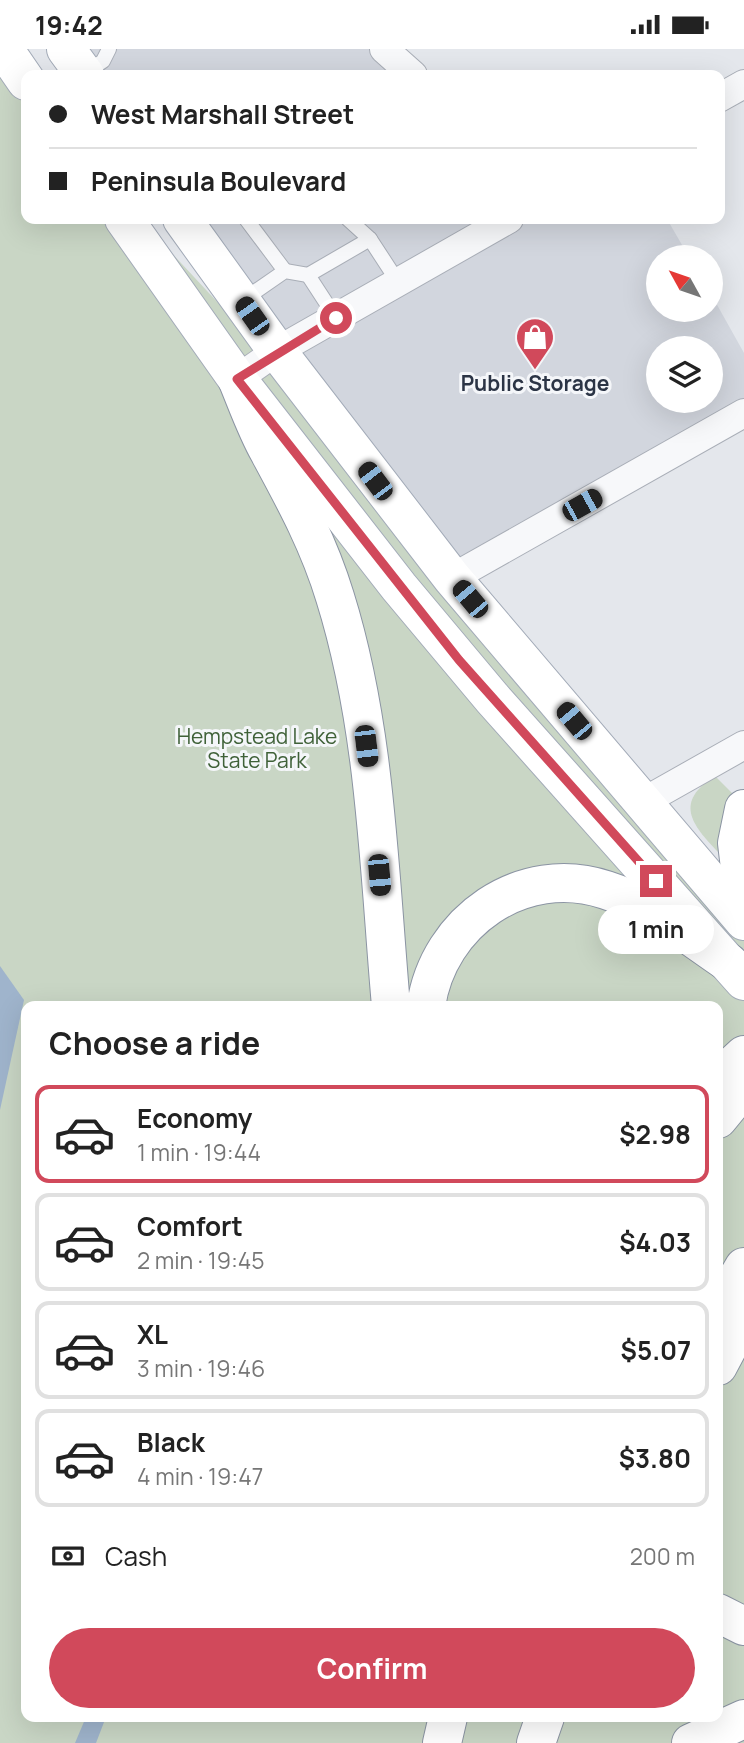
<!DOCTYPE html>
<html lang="en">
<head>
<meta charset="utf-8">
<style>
  body { margin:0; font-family:Manrope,sans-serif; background:#f6f6f6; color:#222; height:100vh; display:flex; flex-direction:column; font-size:26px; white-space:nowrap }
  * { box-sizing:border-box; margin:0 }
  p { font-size:23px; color:#767676 }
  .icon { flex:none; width:38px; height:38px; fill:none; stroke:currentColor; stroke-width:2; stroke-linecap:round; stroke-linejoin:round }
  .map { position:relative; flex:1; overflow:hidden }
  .details { position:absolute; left:21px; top:952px; width:702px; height:721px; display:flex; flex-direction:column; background:#fff; border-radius:14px; box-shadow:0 7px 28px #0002 }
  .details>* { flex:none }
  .hud { position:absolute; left:21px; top:21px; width:704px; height:154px; border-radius:14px; box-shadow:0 7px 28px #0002; display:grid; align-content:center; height:154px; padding:0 28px; background:#fff }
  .needle { width:46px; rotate:310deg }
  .fabs { position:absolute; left:646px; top:196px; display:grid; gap:14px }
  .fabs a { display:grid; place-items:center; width:77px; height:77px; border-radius:50%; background:#fff; box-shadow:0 7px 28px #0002; font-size:35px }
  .end { position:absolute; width:32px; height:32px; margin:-16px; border:9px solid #d1495b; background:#fff; box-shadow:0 0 0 4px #fff }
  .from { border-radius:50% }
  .bubble { position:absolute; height:49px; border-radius:24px; background:#fff; box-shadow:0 7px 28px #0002; font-size:23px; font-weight:700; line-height:49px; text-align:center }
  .car { position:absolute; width:21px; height:42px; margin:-21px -10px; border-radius:9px; box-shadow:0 0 5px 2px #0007; background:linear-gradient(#222 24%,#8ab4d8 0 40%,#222 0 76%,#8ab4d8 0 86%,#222 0) }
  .hud b { display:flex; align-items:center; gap:24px; height:66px; font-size:26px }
  .hud b+b { border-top:2px solid #e0e0e0 }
  .hud i { width:18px; height:18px; background:#222 }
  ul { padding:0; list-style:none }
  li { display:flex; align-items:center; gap:21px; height:98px; margin:0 14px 10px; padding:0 14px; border:4px solid #e0e0e0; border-radius:14px }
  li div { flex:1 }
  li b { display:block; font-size:26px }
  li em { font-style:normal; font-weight:700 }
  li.current { border-color:#d1495b }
  li>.icon { width:63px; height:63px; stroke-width:1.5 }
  h2 { padding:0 28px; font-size:32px; line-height:84px }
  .pay { display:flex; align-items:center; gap:18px; height:77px; padding:0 28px; font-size:26px }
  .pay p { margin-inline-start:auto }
  .cta { display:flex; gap:14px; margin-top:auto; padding:14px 28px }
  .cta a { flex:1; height:80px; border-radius:42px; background:#d1495b; color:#fff; font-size:28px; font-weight:700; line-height:80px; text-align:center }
  .status { display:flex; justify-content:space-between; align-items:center; height:49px; padding:0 35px; background:#fff; direction:ltr }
  .status svg { height:19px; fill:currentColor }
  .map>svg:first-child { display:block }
</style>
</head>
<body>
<div class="status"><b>19:42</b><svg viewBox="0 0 49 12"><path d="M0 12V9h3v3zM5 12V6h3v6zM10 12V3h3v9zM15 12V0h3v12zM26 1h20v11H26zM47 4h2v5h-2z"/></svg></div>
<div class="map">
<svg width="744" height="1694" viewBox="0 0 744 1694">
  <rect width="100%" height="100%" fill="#e4e7ec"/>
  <g fill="#d2d6de" fill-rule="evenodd">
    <path d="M 85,0 L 369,0 L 397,26 L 103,26 Z"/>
    <path d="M 202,170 L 667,170 L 689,208 L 658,208 L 658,261 L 710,261 L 711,245 L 744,304 L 744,349 L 445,523 ZM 658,299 L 710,299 L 710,352 L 658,352 Z"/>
  </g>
  <g fill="#c9d6c5" fill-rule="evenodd">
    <path d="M 0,18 L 26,46 L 26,170 L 140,170 L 275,315 L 744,889 L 744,1694 L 0,1694 ZM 26,957 L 718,957 L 718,1668 L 26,1668 Z"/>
    <path d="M 715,727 L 734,746 L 723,804 L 718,803 C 691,775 674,753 715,727 Z"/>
  </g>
  <g fill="#9fb4cc">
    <path d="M 0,917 L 24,951 L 0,1061 Z"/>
    <path d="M 86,1668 L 106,1668 L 96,1694 L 75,1694 Z"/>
  </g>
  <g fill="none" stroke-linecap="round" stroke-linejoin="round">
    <defs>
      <g id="service">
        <path d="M 85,24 L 103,12 L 109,0"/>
        <path d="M 246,170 L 285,222"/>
        <path d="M 348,170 L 370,190 L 398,233"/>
        <path d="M 308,226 L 336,269"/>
        <path d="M 243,251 L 285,222 L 308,226 L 370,190"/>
      </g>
      <g id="minor">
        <path d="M 384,0 L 413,26"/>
        <path d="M 719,49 L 744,35"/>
        <path d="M 237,330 L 277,302 L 509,170"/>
        <path d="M 452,529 L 744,364"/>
        <path d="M 643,753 L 744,696"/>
      </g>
      <g id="primary">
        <path d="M 4,0 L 26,32"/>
        <path d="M 66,0 L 85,26"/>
        <path d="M 124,170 L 237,330 L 399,538 L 492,649 L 744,932"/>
        <path d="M 182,170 L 277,302 L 452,529 L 744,872"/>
      </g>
      <g id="motorway">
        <path d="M 237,330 C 247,354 256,380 269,403 C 295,451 319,495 335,548 C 376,679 379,821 391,957"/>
        <path d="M 744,760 L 737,794 L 744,852"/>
        <path d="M 426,957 C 438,873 522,813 606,841 C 651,855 690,888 729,914"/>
        <path d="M 718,1030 L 744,1006"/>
        <path d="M 718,1070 L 744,1038"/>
        <path d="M 718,1262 L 744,1218"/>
        <path d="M 718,1317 L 744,1268"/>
        <path d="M 718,1564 L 744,1577"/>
        <path d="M 442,1694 L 448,1668"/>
        <path d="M 536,1694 L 545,1668"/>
        <path d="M 691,1694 L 744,1670"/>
      </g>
    </defs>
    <use href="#service" stroke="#a9aeb7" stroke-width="16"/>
    <use href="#minor" stroke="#a9aeb7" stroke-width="30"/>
    <use href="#primary" stroke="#a3abb8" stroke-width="40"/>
    <use href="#motorway" stroke="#8b94a3" stroke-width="40"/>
    <use href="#service" stroke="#f7f8fa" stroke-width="14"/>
    <use href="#minor" stroke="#f7f8fa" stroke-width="28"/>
    <use href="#primary" stroke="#fff" stroke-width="38"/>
    <use href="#motorway" stroke="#fff" stroke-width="38"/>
  </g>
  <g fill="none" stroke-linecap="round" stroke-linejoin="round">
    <path stroke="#d1495b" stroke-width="9" d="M 336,269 L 237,330 L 459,611 L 656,832"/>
  </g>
  <defs>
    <symbol id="shop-pin" viewBox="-11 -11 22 30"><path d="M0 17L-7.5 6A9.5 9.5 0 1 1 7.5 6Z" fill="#d1495b" stroke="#f4f6f9"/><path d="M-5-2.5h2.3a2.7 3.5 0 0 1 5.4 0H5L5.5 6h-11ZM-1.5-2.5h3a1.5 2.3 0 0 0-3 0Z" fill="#fff"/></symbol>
  </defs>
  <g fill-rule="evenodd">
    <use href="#shop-pin" x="513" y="266" width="44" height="60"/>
  </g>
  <g text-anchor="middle" stroke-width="6" stroke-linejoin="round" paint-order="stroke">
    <g font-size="21" font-weight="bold" fill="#2b3445" stroke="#f4f6f9">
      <text x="535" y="342">Public Storage</text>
    </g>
    <g font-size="21" fill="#3f6138" stroke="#f4f6f9">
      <text x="257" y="695">Hempstead Lake<tspan x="257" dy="24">State Park</tspan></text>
    </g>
  </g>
</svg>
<div class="fabs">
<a><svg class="needle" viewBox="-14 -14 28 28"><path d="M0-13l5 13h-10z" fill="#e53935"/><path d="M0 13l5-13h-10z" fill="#767676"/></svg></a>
<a><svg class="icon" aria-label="layers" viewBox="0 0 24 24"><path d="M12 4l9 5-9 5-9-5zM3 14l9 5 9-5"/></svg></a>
</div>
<i class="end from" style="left:336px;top:269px"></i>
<i class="end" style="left:656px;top:832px"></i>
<div class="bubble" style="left:598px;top:856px;width:116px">1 min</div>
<i class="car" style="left:252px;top:267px;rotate:325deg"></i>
<i class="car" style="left:375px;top:432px;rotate:323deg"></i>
<i class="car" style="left:582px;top:456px;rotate:61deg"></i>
<i class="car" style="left:470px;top:550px;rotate:320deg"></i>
<i class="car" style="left:574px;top:672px;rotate:320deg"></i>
<i class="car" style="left:366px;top:697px;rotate:173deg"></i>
<i class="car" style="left:379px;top:826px;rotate:175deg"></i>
<div class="hud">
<b><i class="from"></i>West Marshall Street</b>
<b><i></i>Peninsula Boulevard</b>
</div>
<section class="details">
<h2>Choose a ride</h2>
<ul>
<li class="current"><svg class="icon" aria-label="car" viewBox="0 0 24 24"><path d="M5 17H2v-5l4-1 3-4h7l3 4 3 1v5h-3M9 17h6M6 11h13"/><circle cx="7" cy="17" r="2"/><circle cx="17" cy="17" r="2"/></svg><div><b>Economy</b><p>1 min · 19:44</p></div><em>$2.98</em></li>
<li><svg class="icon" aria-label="car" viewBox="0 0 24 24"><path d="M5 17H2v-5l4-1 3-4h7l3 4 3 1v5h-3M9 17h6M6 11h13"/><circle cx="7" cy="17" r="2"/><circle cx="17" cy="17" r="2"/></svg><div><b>Comfort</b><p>2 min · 19:45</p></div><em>$4.03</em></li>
<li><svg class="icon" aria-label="car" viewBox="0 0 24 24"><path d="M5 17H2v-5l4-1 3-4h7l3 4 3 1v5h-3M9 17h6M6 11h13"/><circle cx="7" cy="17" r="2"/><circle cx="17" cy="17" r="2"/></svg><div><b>XL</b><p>3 min · 19:46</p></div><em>$5.07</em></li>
<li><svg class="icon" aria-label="car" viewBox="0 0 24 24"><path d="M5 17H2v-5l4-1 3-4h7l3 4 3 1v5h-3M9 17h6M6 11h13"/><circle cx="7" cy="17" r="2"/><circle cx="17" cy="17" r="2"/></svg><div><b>Black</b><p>4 min · 19:47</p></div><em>$3.80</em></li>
</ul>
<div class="pay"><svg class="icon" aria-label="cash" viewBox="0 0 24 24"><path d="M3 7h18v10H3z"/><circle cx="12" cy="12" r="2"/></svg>Cash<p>200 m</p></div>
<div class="cta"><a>Confirm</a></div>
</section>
</div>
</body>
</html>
